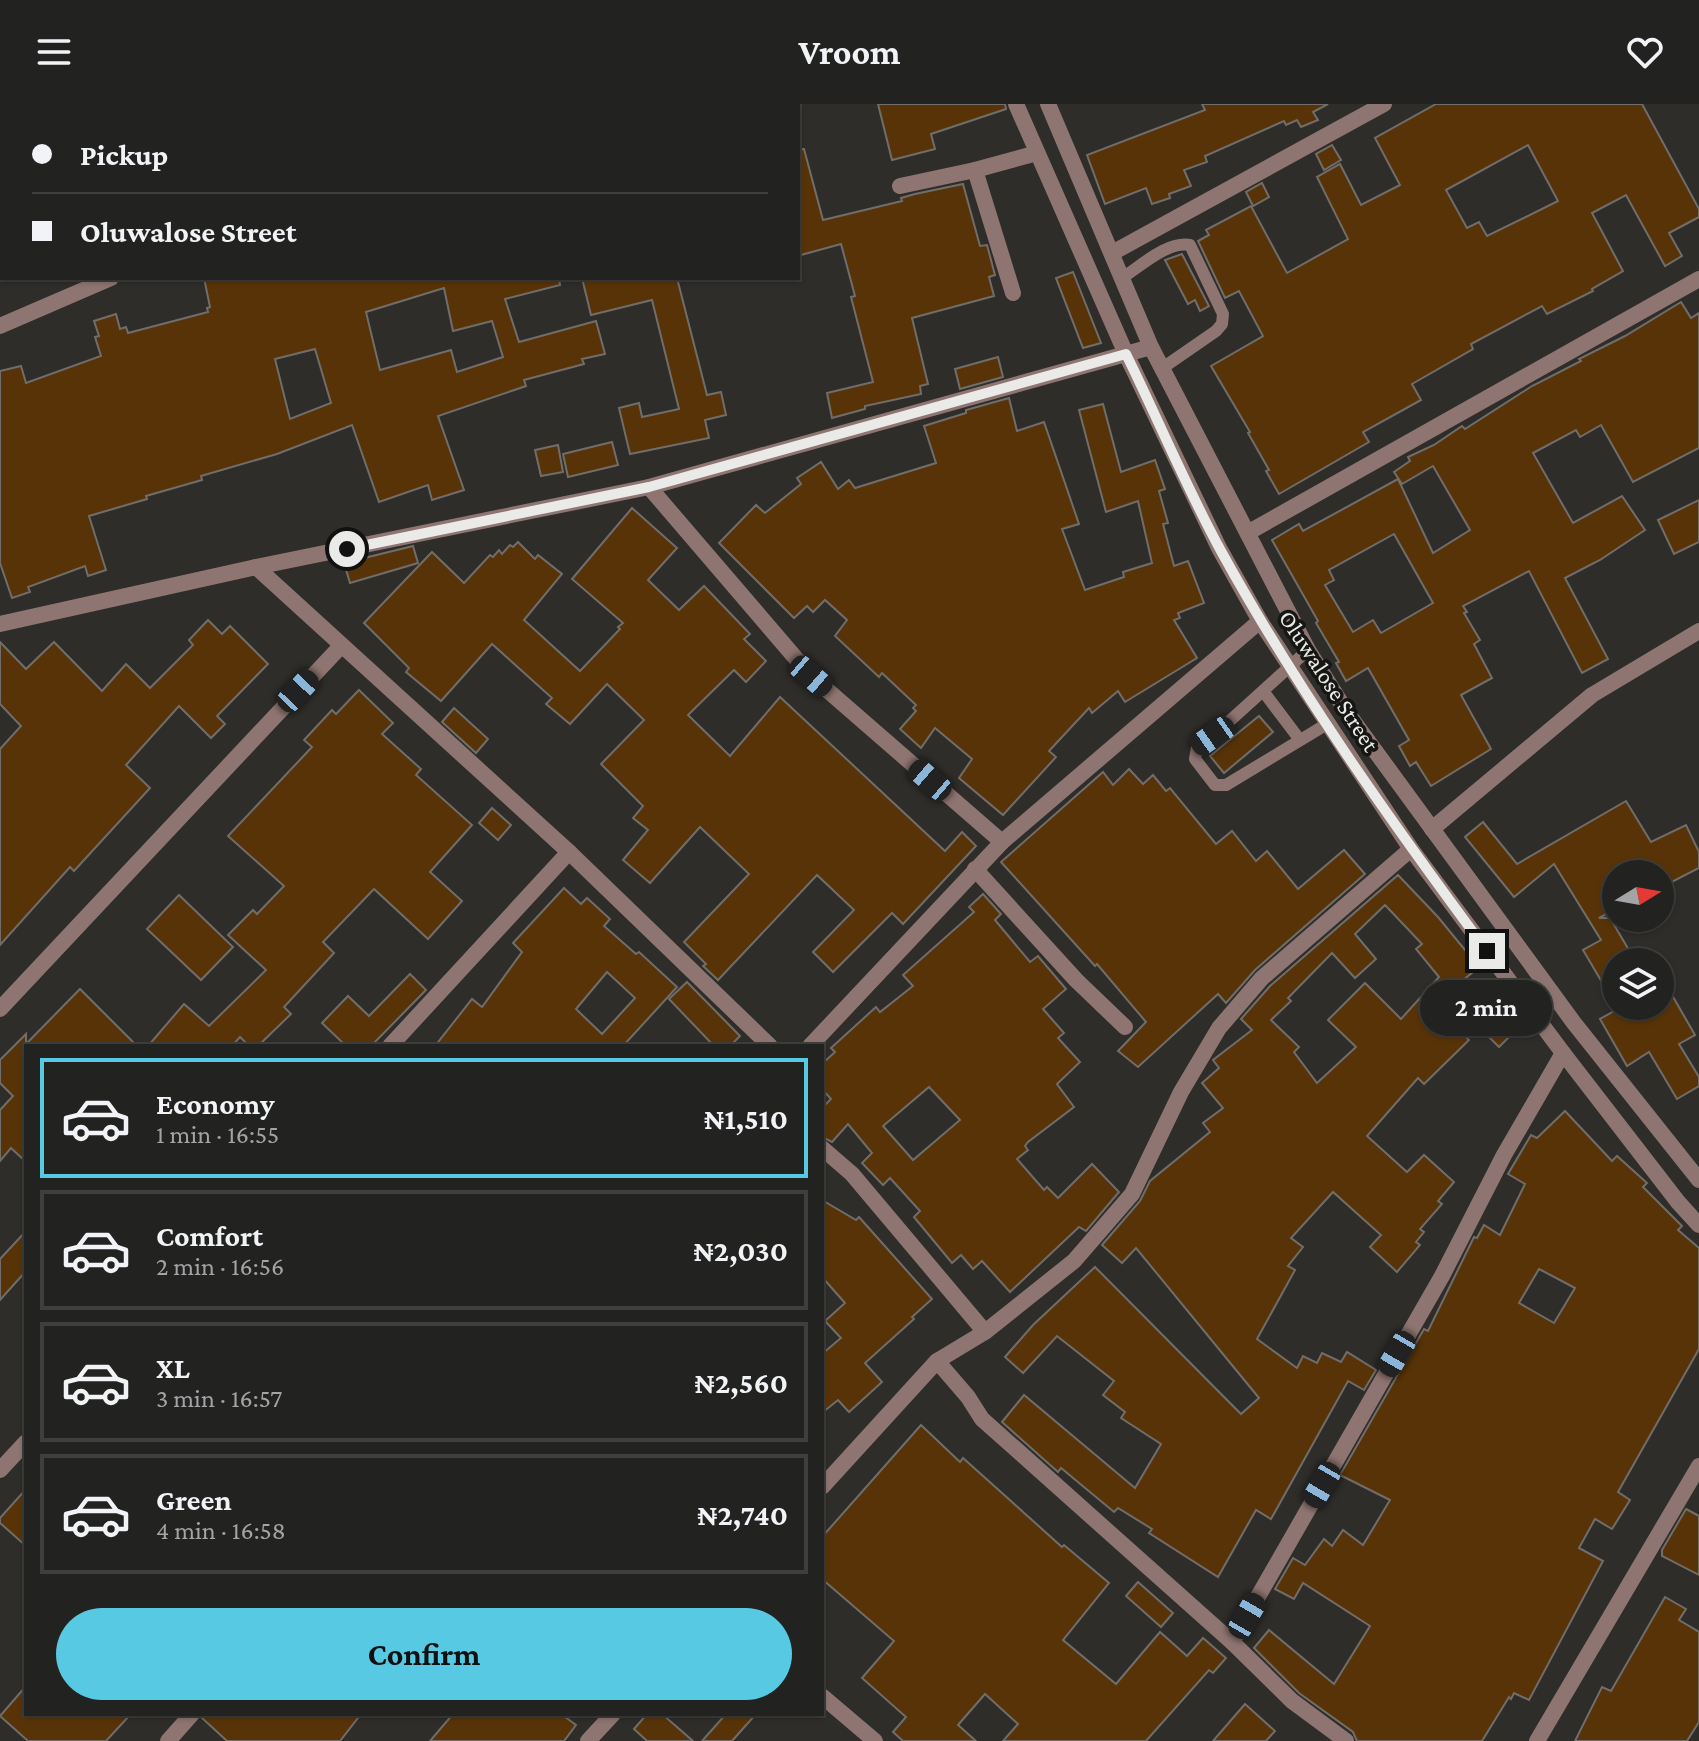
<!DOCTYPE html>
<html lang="en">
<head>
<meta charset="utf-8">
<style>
  body { margin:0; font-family:"Crimson Pro",serif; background:#2e2f2d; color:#f1f3f6; height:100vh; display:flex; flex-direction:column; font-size:30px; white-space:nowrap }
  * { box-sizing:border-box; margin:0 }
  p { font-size:26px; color:#a2a4a5 }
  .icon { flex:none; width:44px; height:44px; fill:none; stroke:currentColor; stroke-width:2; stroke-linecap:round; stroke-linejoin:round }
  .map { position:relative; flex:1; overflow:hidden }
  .sheet { position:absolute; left:24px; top:940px; width:800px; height:672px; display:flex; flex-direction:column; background:#222220; border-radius:0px; box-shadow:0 2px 6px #0004,0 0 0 2px #3f3f3e }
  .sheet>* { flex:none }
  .hud { position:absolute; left:0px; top:0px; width:800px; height:176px; box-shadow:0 2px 6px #0004,0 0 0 2px #3f3f3e; display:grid; align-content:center; height:176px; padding:0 32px; background:#222220 }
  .needle { width:52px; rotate:79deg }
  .tools { position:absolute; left:1602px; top:756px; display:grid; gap:16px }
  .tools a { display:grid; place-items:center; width:72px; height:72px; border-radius:50%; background:#222220; box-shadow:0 2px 6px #0004,0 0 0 2px #3f3f3e; font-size:40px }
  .end { position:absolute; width:36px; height:36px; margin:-18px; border:10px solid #eaeae8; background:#111; box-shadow:0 0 0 4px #111 }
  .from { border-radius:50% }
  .bubble { position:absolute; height:56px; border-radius:28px; background:#222220; box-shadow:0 2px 6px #0004,0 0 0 2px #3f3f3e; font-size:26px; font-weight:700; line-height:56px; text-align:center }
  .car { position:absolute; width:24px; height:48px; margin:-24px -12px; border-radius:10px; box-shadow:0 0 6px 2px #0007; background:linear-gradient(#222 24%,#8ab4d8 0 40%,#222 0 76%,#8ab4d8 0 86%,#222 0) }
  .hud b { display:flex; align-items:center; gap:28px; height:76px; font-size:30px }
  .hud b+b { border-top:2px solid #3f3f3e }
  .hud i { width:20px; height:20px; background:#f1f3f6 }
  ul { padding:14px 0 0; list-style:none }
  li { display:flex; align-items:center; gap:24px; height:120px; margin:0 16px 12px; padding:0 16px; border:4px solid #3f3f3e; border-radius:0px }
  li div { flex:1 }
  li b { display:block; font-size:30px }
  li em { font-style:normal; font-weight:700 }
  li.on { border-color:#57c9e2 }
  li>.icon { width:72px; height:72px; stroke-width:1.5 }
  .cta { display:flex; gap:16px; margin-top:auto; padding:16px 32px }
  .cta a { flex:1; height:92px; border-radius:48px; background:#57c9e2; color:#111; font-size:32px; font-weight:700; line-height:92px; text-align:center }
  header { display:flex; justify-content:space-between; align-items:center; height:104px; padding:0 32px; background:#222220; font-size:36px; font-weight:700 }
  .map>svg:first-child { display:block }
</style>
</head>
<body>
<header><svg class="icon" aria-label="menu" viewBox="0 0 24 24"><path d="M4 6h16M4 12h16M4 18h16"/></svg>Vroom<svg class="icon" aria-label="heart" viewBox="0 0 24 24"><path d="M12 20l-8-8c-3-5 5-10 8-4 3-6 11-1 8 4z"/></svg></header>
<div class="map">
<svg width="1699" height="1637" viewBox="0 0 1699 1637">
  <rect width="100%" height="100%" fill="#2e2d2a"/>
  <g fill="#583308" stroke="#706d6a" stroke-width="2" fill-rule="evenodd">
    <path d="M 878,0 L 1005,0 L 1006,5 L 931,30 L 935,45 L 892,56 Z"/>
    <path d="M 1202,0 L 1328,0 L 1313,8 L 1318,16 L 1301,23 L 1297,16 L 1286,21 L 1284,17 L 1205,52 L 1207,58 L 1184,66 L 1191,82 L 1169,90 L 1170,94 L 1152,100 L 1146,84 L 1105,100 L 1087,51 L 1205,6 Z"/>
    <path d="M 1436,0 L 1642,0 L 1699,105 L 1699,113 L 1669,129 L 1682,152 L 1665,162 L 1626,91 L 1592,109 L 1623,167 L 1592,185 L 1593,187 L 1547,210 L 1542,202 L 1471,240 L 1473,245 L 1412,280 L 1421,296 L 1363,328 L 1369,338 L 1279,390 L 1266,367 L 1269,366 L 1248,329 L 1250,328 L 1211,262 L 1263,232 L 1239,187 L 1225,194 L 1198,137 L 1209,131 L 1206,126 L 1251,102 L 1287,169 L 1348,135 L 1317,73 L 1340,60 L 1361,101 L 1400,81 L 1375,34 ZM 1528,41 L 1558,97 L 1487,132 L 1479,118 L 1467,124 L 1446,86 Z"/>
    <path d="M 1332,41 L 1341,56 L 1324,66 L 1316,50 Z"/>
    <path d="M 804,45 L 823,116 L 902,97 L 901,94 L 915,90 L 963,80 L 980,142 L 987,141 L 995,171 L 989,173 L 994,192 L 912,214 L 928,280 L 920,282 L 921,290 L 865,302 L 865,305 L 832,314 L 827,289 L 873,278 L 851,193 L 855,192 L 841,140 L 801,151 L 798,140 L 798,46 Z"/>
    <path d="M 1262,79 L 1269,93 L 1253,102 L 1246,88 Z"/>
    <path d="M 1182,150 L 1209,202 L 1200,207 L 1195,196 L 1188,200 L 1165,156 Z"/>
    <path d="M 1073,168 L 1101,239 L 1083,244 L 1056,174 Z"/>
    <path d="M 204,174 L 559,174 L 560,181 L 505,195 L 519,238 L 596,217 L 605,250 L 582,255 L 584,260 L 524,276 L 526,282 L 438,312 L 464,386 L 432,396 L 428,381 L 379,398 L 352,321 L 277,350 L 201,372 L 202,376 L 146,392 L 147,395 L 89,412 L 106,466 L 88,472 L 85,462 L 28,483 L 30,488 L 12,494 L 0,459 L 0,267 L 21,262 L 26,279 L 101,252 L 95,233 L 99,232 L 94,217 L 116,210 L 120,225 L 126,223 L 128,229 L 208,208 L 207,204 L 210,203 ZM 444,184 L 453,227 L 492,217 L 503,253 L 457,268 L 451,246 L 380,266 L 366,208 ZM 315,245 L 331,299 L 290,315 L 275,255 Z"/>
    <path d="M 582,174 L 677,174 L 707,291 L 721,288 L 726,311 L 705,316 L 709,334 L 630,350 L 619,304 L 639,299 L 642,313 L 679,305 L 652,196 L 591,211 Z"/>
    <path d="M 1681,198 L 1691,214 L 1699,209 L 1699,344 L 1633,378 L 1601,321 L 1580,333 L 1576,326 L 1533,349 L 1573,419 L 1622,392 L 1645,426 L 1600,456 L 1565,474 L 1608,555 L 1582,569 L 1529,467 L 1463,502 L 1467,508 L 1464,509 L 1480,536 L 1474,540 L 1492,574 L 1461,591 L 1491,645 L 1431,682 L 1416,658 L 1410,662 L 1399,642 L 1409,636 L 1368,564 L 1346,577 L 1336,559 L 1339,558 L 1316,519 L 1318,517 L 1272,436 L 1299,420 L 1303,427 L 1398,375 L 1433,449 L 1470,426 L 1433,362 L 1402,380 L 1394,368 L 1410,357 L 1408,353 L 1434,341 L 1462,322 L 1465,325 L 1532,282 L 1581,257 L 1579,255 L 1625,232 ZM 1394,430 L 1433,499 L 1381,529 L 1373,516 L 1353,528 L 1325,481 L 1334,476 L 1329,466 Z"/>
    <path d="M 998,253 L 1003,273 L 960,285 L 955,265 Z"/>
    <path d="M 1009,294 L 1017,327 L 1044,318 L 1079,420 L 1062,425 L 1085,486 L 1124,473 L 1123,468 L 1152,459 L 1138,397 L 1106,408 L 1079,306 L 1103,300 L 1121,368 L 1155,356 L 1165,385 L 1159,387 L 1168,419 L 1163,420 L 1174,462 L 1188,457 L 1204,499 L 1178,509 L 1180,514 L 1174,516 L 1197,554 L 1125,598 L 1118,587 L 1092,609 L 1089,604 L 1049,647 L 1056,653 L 1003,711 L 959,674 L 972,655 L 935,624 L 921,644 L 900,625 L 916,607 L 913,604 L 916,601 L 882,569 L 879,573 L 835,532 L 847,516 L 825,496 L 813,508 L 807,502 L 794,514 L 719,439 L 756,401 L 765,409 L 801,380 L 797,374 L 821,358 L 838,385 L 849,376 L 855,384 L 936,359 L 924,322 L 966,309 L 966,306 Z"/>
    <path d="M 612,338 L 618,361 L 568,373 L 563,350 Z"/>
    <path d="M 558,341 L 563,368 L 541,372 L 535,346 Z"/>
    <path d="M 1699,396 L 1699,438 L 1674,450 L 1658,416 Z"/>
    <path d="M 632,404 L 677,444 L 648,476 L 679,506 L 704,482 L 750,530 L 744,535 L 766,557 L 746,578 L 734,566 L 688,611 L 730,652 L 780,593 L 945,747 L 962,728 L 976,742 L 903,820 L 892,809 L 833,868 L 813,848 L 854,806 L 817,771 L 718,876 L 703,862 L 706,860 L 684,838 L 749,770 L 700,723 L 650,779 L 623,756 L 648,726 L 633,714 L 643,702 L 601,660 L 644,616 L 607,580 L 570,620 L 546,600 L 552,594 L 492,540 L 441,597 L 406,568 L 409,564 L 364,519 L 432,448 L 464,479 L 490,451 L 493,453 L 499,446 L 502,450 L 510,441 L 513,443 L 518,438 L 535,455 L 538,451 L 562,470 L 524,516 L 580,567 L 620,525 L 618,523 L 623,519 L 572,475 Z"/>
    <path d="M 413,442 L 418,459 L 350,479 L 344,459 Z"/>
    <path d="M 208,516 L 222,530 L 230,522 L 268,560 L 217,612 L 225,620 L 211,634 L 179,602 L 126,661 L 150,684 L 74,767 L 70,763 L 0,841 L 0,645 L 21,622 L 0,600 L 0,538 L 26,565 L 54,538 L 102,587 L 126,560 L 150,584 L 193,541 L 189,536 Z"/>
    <path d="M 359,586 L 393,619 L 382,630 L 421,665 L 416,671 L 472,721 L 430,768 L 462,797 L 428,835 L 374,785 L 323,838 L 334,849 L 284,903 L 291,910 L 258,942 L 249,942 L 240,933 L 232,942 L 148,942 L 184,900 L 209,922 L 266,866 L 228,831 L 253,806 L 257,810 L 284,782 L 228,732 L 312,643 L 304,636 L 332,606 L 336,610 Z"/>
    <path d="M 454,604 L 488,635 L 476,649 L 442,618 Z"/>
    <path d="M 1259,612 L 1273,628 L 1224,669 L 1210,652 Z"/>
    <path d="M 1129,665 L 1143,680 L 1153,671 L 1166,687 L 1170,684 L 1216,740 L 1232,727 L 1256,757 L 1267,747 L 1298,785 L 1344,746 L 1365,770 L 1255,866 L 1226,899 L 1218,890 L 1138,963 L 1118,947 L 1146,918 L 1097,860 L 1095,862 L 1001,758 L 1103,668 L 1113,681 Z"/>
    <path d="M 1626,697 L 1651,738 L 1686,721 L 1699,748 L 1699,764 L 1660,784 L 1660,770 L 1616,770 L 1616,805 L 1599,814 L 1610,814 L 1636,858 L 1616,858 L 1616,902 L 1583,846 L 1601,836 L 1554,760 L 1514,793 L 1465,733 L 1483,718 L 1517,760 Z"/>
    <path d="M 492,704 L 511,721 L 498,736 L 479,719 Z"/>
    <path d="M 1398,771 L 1438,813 L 1479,863 L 1434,900 L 1469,936 L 1424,980 L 1418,974 L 1367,1032 L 1407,1068 L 1424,1051 L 1454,1078 L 1438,1097 L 1442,1100 L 1420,1125 L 1424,1128 L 1416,1138 L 1420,1141 L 1397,1168 L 1370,1143 L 1381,1131 L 1333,1088 L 1291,1134 L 1303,1143 L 1288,1162 L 1295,1166 L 1257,1235 L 1297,1264 L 1303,1252 L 1317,1259 L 1322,1249 L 1341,1258 L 1347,1248 L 1376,1266 L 1364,1286 L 1348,1277 L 1271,1415 L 1256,1406 L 1218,1473 L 1149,1429 L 1152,1425 L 1118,1404 L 1114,1408 L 1061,1364 L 1058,1368 L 1002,1318 L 1024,1291 L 1135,1384 L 1161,1340 L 1121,1314 L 1125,1308 L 1103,1291 L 1114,1277 L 1057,1232 L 1023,1269 L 1005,1253 L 1033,1221 L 1095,1163 L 1241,1310 L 1259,1294 L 1136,1144 L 1122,1159 L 1102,1141 L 1140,1097 L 1150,1077 L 1210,1028 L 1203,1019 L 1223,1004 L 1202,979 L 1219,964 L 1213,956 L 1252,926 L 1241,915 L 1270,882 ZM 1385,801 L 1422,840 L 1416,845 L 1439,873 L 1401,915 L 1365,879 L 1328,916 L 1356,943 L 1317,979 L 1294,948 L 1299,943 L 1271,916 L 1291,897 L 1288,894 L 1332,849 L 1355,874 L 1376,855 L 1355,830 Z"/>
    <path d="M 564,784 L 581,800 L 587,794 L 610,815 L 604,822 L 636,850 L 639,848 L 677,883 L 623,942 L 435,942 L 472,895 L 482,903 L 522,848 L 513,839 ZM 607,868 L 635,894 L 602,930 L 576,905 Z"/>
    <path d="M 983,790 L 1001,810 L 995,816 L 1030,858 L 1038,852 L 1066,885 L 1043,905 L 1064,929 L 1058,934 L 1080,958 L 1057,980 L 1074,1003 L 1028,1038 L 1025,1042 L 1028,1046 L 1017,1055 L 1044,1086 L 1047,1083 L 1058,1094 L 1092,1060 L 1119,1088 L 1086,1127 L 1079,1123 L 1010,1188 L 982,1157 L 973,1165 L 961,1151 L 952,1159 L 914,1113 L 920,1107 L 890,1074 L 883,1081 L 862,1059 L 872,1049 L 848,1020 L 832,1038 L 822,1033 L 822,1004 L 831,995 L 822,985 L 822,960 L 835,948 L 831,944 L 876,903 L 880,908 L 913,882 L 903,871 L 974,808 L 969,803 ZM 929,983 L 960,1016 L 913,1056 L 883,1022 Z"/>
    <path d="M 179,791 L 233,843 L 201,876 L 147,825 Z"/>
    <path d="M 410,870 L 426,886 L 371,942 L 346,942 L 322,919 L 348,892 L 369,912 Z"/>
    <path d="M 687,878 L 740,932 L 730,942 L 714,942 L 669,895 Z"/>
    <path d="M 80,885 L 137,942 L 26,942 L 26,1058 L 11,1044 L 0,1057 L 0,1006 L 13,992 L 0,979 L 0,956 L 26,930 L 26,940 Z"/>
    <path d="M 1672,891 L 1695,931 L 1679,940 L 1699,973 L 1699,982 L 1677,995 L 1649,948 L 1627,962 L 1600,915 L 1623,902 L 1660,902 L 1660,898 Z"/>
    <path d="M 1508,897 L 1523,919 L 1499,943 L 1478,922 Z"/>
    <path d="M 1565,1007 L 1612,1057 L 1617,1052 L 1647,1079 L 1643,1083 L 1682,1122 L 1678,1126 L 1699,1144 L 1699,1245 L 1618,1388 L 1630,1396 L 1612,1425 L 1595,1415 L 1579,1444 L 1603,1457 L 1529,1596 L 1514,1589 L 1511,1595 L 1509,1593 L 1482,1637 L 1357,1637 L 1353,1628 L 1299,1589 L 1254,1544 L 1269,1526 L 1334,1580 L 1370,1522 L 1303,1479 L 1294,1495 L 1275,1485 L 1293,1454 L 1305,1461 L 1324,1435 L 1332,1442 L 1343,1426 L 1363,1441 L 1390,1396 L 1340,1371 L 1424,1225 L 1428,1227 L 1474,1133 L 1477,1134 L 1484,1121 L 1500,1131 L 1525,1080 L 1508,1070 L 1531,1031 L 1537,1034 ZM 1539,1165 L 1575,1184 L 1554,1219 L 1519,1199 Z"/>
    <path d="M 822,1096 L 856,1116 L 859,1113 L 932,1195 L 912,1213 L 914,1215 L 865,1259 L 882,1278 L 849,1308 L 838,1296 L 822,1309 L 822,1250 L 841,1234 L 825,1217 L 845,1199 L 822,1173 Z"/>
    <path d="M 26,1127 L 26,1167 L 0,1196 L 0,1155 Z"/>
    <path d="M 921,1321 L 960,1358 L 963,1354 L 1062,1443 L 1064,1441 L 1109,1479 L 1063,1536 L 1116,1580 L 1160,1528 L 1187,1552 L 1203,1534 L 1226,1554 L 1213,1569 L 1209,1566 L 1146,1637 L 1003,1637 L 1018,1620 L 985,1590 L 958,1621 L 976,1637 L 903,1637 L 893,1628 L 906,1613 L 862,1574 L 894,1537 L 822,1475 L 822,1433 Z"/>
    <path d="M 26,1385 L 26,1442 L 0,1419 L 0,1414 Z"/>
    <path d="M 1686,1405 L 1699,1412 L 1699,1471 L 1662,1452 L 1662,1446 Z"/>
    <path d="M 1138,1478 L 1173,1509 L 1161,1523 L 1126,1492 Z"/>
    <path d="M 1665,1493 L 1686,1505 L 1679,1516 L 1699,1528 L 1699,1618 L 1687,1637 L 1575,1637 L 1602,1583 L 1611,1587 Z"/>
    <path d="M 26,1582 L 26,1610 L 131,1610 L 106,1637 L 28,1637 L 0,1612 Z"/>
    <path d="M 1245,1600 L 1275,1627 L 1266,1637 L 1213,1637 Z"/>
    <path d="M 203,1610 L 361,1610 L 340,1637 L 227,1637 L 202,1614 Z"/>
    <path d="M 453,1610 L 561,1610 L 576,1621 L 564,1637 L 430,1637 Z"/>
    <path d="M 647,1610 L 662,1610 L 693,1637 L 647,1637 L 634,1625 Z"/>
    <path d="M 726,1610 L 756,1610 L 732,1637 L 702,1637 Z"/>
  </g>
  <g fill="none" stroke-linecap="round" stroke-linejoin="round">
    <g stroke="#8f7571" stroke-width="12">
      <path d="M 1122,174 C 1141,162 1167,137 1190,141 L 1223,210 L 1222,220 L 1216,227 L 1161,265"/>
      <path d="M 1308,546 L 1213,632 L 1197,643 L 1195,655 L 1215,681 L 1226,681 L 1327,620"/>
      <path d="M 1263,587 L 1300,636"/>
    </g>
    <g stroke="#8f7571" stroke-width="16">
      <path d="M 445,2 L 448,0"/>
      <path d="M 900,82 L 975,66"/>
      <path d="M 1112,149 L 1384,0"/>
      <path d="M 1013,189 L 975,66 L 1037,49"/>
      <path d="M 0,222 L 111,174"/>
      <path d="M 649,383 L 811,572 L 1002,738"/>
      <path d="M 1249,428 L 1699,175"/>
      <path d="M 256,463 L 569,748 L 770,942"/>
      <path d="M 0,520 L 256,463 L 649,383 L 1151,243"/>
      <path d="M 1432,725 L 1592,591 L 1699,527"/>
      <path d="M 975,765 L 1076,876 L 1125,923"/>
      <path d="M 0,905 L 341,542"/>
      <path d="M 390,942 L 569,748"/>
      <path d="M 810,942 L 1002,738 L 1260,517"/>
      <path d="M 822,1044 L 852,1070 L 985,1228"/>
      <path d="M 937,1257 L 968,1293 L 982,1315 L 1232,1538 L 1292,1597 L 1346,1637"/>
      <path d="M 0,1366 L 26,1338"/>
      <path d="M 822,1383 L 937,1257 L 985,1228 L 1074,1157 L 1132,1090 L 1181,988 L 1219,924 L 1262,874 L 1411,745"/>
      <path d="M 1232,1538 L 1442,1172 L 1504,1051 L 1563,949"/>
      <path d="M 822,1592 L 875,1637"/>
      <path d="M 168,1637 L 192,1610"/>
      <path d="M 588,1637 L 613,1610"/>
      <path d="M 1537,1637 L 1699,1362"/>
    </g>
    <g stroke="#8f7571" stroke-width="16">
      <path d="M 1016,0 L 1126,250 L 1219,444 L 1260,517 L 1411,745 L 1563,949 L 1678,1098 L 1699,1121"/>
      <path d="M 1048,0 L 1151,243 L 1308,546 L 1346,607 L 1574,919 L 1699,1076"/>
    </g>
  </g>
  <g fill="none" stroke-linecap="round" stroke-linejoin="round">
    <path stroke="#eaeae8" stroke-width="10" d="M 347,445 L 649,383 L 1126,250 C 1158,315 1186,383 1221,447 C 1298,587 1392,719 1487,847"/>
  </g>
  <g text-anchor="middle" stroke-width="7" stroke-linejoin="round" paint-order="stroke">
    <g font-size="24" fill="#eaeae8" stroke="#161614">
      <text transform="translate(1329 577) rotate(57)" y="8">Oluwalose Street</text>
    </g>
  </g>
</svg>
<div class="tools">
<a><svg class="needle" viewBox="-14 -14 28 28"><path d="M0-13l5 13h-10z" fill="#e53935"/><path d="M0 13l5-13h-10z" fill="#a2a4a5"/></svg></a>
<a><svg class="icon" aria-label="layers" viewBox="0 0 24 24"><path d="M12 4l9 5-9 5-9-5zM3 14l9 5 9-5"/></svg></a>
</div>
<i class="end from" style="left:347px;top:445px"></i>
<i class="end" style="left:1487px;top:847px"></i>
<div class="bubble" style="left:1420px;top:876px;width:132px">2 min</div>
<i class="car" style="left:811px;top:572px;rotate:131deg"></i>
<i class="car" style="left:298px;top:587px;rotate:43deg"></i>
<i class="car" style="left:1213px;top:632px;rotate:235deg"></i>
<i class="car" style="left:930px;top:676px;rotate:311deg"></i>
<i class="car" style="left:1397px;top:1250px;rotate:210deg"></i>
<i class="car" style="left:1322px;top:1381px;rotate:210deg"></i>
<i class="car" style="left:1247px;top:1512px;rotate:30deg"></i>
<div class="hud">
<b><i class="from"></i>Pickup</b>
<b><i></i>Oluwalose Street</b>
</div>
<section class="sheet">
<ul>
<li class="on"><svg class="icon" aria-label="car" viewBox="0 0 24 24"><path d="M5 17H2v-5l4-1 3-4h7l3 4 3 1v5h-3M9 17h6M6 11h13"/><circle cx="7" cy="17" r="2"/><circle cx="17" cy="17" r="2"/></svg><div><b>Economy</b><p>1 min · 16:55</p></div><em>₦1,510</em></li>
<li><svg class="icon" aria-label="car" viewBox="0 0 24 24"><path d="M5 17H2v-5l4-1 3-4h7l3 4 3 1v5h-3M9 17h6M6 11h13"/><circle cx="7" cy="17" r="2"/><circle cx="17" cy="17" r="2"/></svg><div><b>Comfort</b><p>2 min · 16:56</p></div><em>₦2,030</em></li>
<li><svg class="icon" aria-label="car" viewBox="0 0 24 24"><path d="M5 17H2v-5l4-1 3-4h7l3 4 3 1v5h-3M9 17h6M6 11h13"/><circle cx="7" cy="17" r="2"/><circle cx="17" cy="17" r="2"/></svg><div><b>XL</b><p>3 min · 16:57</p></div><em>₦2,560</em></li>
<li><svg class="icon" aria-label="car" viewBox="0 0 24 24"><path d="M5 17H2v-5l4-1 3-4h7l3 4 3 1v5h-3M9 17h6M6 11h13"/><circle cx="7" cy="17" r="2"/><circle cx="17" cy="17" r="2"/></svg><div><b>Green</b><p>4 min · 16:58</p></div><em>₦2,740</em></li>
</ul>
<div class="cta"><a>Confirm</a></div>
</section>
</div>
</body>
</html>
